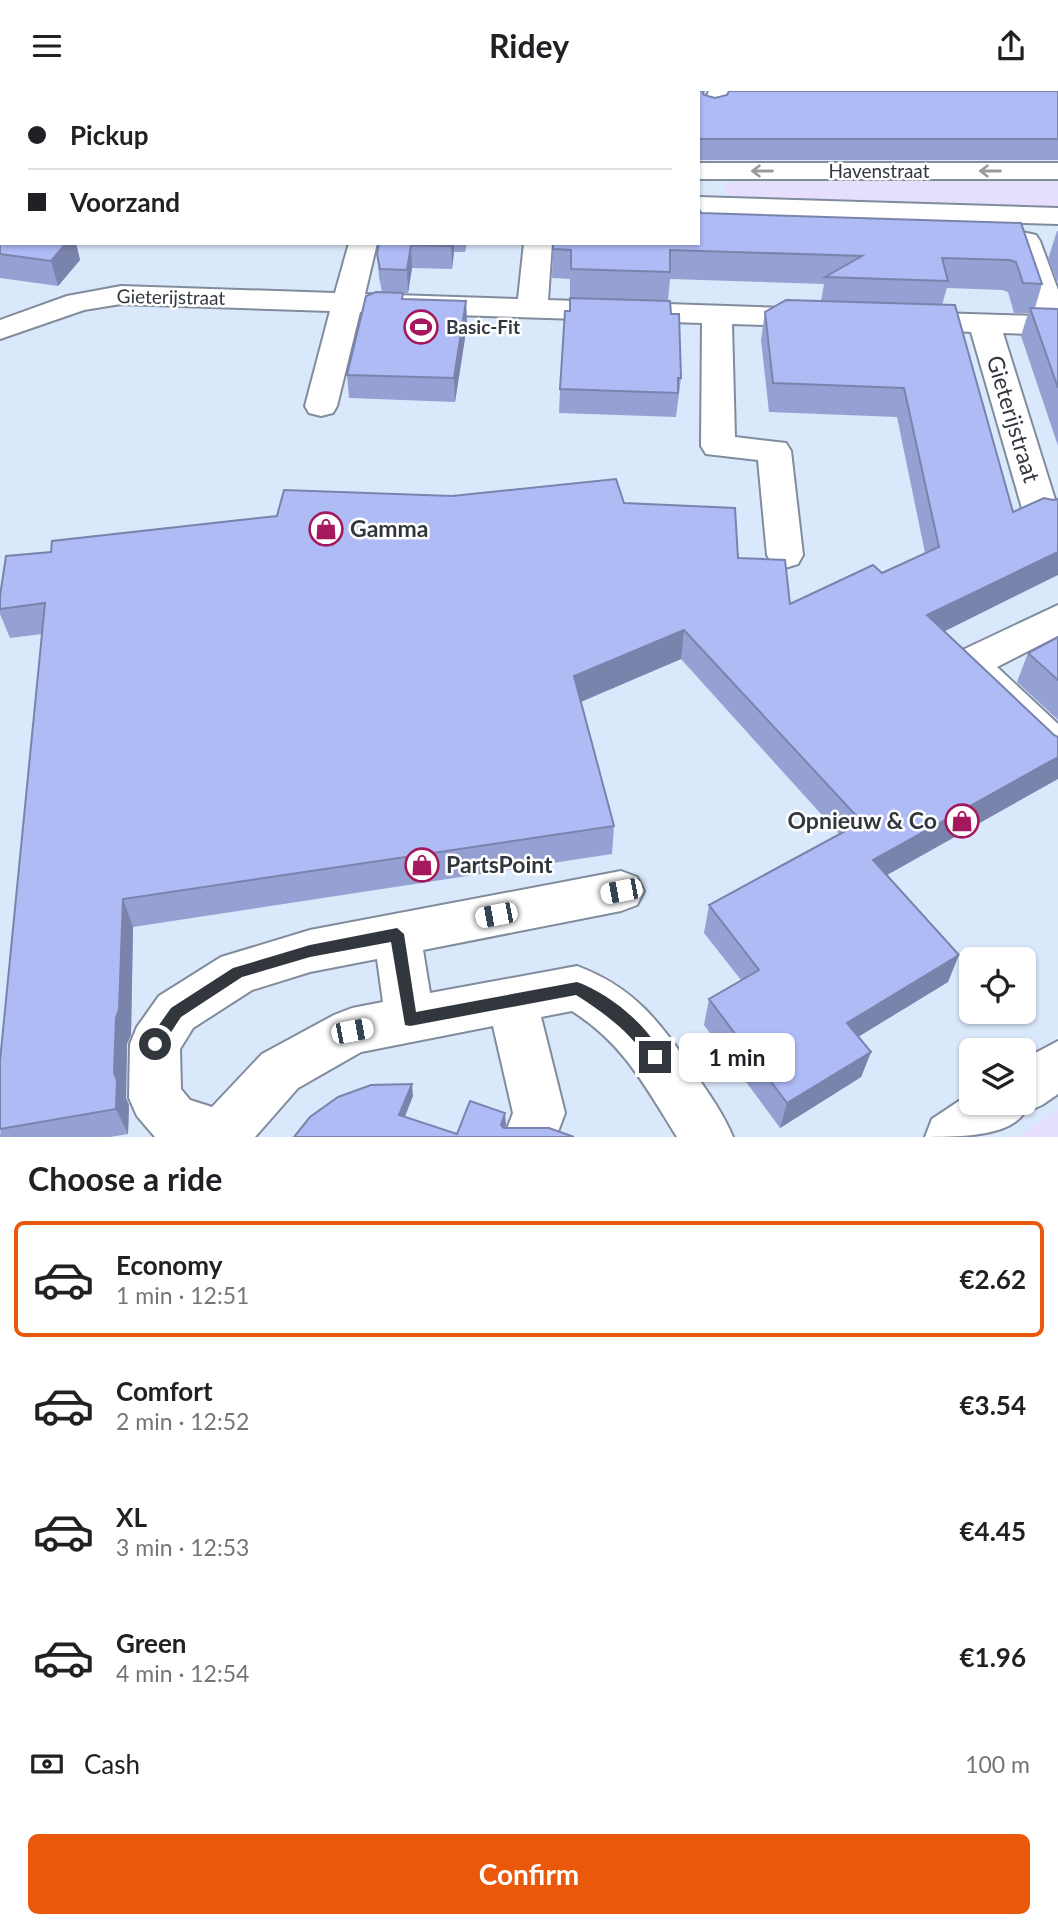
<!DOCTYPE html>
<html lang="en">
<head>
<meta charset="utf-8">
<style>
  body { margin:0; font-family:Lato,sans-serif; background:#f6f6f6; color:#202124; height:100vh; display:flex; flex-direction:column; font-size:26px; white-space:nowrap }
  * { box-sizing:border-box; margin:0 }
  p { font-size:23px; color:#757577 }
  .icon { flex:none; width:38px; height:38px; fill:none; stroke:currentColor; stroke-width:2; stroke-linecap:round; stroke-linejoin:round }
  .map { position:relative; height:1046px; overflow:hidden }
  .drawer { display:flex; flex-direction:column; background:#fff; flex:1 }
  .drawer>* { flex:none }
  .guide { position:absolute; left:0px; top:0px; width:700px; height:154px; box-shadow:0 2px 5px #0004; display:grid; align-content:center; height:154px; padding:0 28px; background:#fff }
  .controls { position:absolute; left:959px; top:856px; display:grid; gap:14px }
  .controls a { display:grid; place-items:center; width:77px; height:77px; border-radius:10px; background:#fff; box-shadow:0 2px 5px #0004; font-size:35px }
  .end { position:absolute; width:32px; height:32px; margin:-16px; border:9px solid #32373e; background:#fff; box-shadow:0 0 0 4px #fff }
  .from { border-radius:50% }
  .bubble { position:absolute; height:49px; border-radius:10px; background:#fff; box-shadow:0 2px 5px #0004; font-size:23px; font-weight:700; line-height:49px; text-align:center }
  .car { position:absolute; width:21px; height:42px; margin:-21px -10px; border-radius:9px; box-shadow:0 0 5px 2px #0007; background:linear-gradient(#fff 24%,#345 0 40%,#fff 0 76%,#345 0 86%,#fff 0) }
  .guide b { display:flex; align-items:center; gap:24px; height:66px; font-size:26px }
  .guide b+b { border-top:2px solid #e0e0e0 }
  .guide i { width:18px; height:18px; background:#202124 }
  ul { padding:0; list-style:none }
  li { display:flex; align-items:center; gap:21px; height:116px; margin:0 14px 10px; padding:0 14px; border:4px solid transparent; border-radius:10px }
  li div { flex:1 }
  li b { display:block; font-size:26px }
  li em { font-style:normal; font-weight:700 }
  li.selected { border-color:#ea580c }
  li>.icon { width:63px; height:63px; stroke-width:1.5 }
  h2 { padding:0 28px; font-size:32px; line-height:84px }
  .pay { display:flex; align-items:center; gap:18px; height:77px; padding:0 28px; font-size:26px }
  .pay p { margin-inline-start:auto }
  .primary-button { display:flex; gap:14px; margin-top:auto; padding:14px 28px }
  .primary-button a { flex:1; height:80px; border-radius:10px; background:#ea580c; color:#fff; font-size:28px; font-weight:700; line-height:80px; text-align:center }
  header { display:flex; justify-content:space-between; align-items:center; height:91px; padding:0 28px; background:#fff; font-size:32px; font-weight:700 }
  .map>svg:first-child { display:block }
</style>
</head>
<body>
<header><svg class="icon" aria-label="menu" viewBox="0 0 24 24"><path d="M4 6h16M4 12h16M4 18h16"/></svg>Ridey<svg class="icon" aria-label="share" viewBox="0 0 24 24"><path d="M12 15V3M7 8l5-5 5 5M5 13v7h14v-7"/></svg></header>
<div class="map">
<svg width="1058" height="1046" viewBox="0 0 1058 1046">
  <rect width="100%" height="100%" fill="#ebf3fd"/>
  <path fill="#dae8fb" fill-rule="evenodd" d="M 67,0 L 1058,0 L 1058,1046 L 0,1046 L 0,40 L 2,152 L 698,152 L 698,2 L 64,2 ZM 971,868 L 1024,868 L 1024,920 L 971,920 ZM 971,959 L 1024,959 L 1024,1012 L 971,1012 Z"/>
  <g fill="#e5defd">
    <path d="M 1058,86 L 1058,120 L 738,109 L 728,103 L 724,97 L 727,92 L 781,88 Z"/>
    <path d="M 1058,1019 L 1058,1046 L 1018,1046 Z"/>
  </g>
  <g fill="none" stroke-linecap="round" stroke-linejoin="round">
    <defs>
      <g id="minor">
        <path d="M 348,0 L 374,0 L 347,2 Z"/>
        <path d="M 709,0 L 733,0 L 722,24 L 713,26 L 704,24 L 701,19 Z"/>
        <rect x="0" y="54" width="2" height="16"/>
        <rect x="698" y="72" width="360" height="16"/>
        <path d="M 698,106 L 1058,117 L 1058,133 L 698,122 Z"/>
        <path d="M 1022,141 L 1036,144 L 1040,150 L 1058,199 L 1058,244 L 1003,242 L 1058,418 L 1055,432 L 1042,436 L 1029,432 L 1024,424 L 971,241 L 895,236 L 891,230 L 895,224 L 906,221 L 1037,225 L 1014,157 L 1008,150 L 1012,144 Z"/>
        <path d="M 349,152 L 377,152 L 365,203 L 518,208 L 524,152 L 552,152 L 548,209 L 818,218 L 829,221 L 833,227 L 829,233 L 818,236 L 732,233 L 735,346 L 786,352 L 791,360 L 803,464 L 798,473 L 785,477 L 772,473 L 767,464 L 758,369 L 706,363 L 701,355 L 702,232 L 360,221 L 337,315 L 333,322 L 321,325 L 309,322 L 305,315 L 330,220 L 121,213 L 84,219 L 0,248 L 0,229 L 67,205 L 121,195 L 335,202 Z"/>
        <path d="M 1058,514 L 1058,545 L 997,576 L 1058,633 L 1058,676 L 1043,671 L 954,583 L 948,573 L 954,563 Z"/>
        <path d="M 621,780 L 637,786 L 644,800 L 637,814 L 621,820 L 423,859 L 430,902 L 577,875 C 636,897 660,932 694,981 C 709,1003 723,1022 733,1046 L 677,1046 C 645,995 624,953 572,920 L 541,926 L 565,1022 L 556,1046 L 504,1046 L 513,1022 L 493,935 L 361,961 L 298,997 L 255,1046 L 155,1046 L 137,1025 L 129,1007 L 130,953 L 137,936 L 159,905 L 221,866 L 310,839 ZM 377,868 L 383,911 L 352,917 L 334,924 L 262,963 L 212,1016 L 190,1009 L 181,998 L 180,958 L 193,937 L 252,899 L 310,881 Z"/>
        <path d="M 1058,950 L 1058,1003 L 1042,1014 L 1024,1022 C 1009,1046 956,1046 925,1046 L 932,1028 L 971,1002 L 971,1012 L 1024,1012 L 1024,968 Z"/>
      </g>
    </defs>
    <use href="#minor" stroke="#808c9c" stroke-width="4"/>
    <use href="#minor" fill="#fff" fill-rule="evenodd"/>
  </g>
  <g fill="#96a1d3">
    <path d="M 0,0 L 322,0 L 319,2 L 2,2 L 2,50 L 0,49 Z"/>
    <path d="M 431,0 L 705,0 L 704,4 L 715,7 L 1058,0 L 1058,69 L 698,69 L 698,2 Z"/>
    <path d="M 0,103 L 2,152 L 76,152 L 80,169 L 58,195 L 0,187 Z"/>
    <path d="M 701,122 L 1021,132 L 1042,193 L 1035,217 L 1058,218 L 1058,355 L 1021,245 L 1028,222 L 1014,222 L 1008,201 L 1002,199 L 947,197 L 942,214 L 945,540 L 886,784 L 948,891 L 858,946 L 871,961 L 861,986 L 780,1037 L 704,934 L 709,908 L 741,889 L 704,842 L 709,814 L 839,743 L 681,568 L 581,611 L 614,735 L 612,763 L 133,836 L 131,944 L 127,953 L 126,1007 L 129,1014 L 128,1043 L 110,1046 L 0,1046 L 42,543 L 10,547 L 0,523 L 0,505 L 624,412 L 738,467 L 790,513 L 882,482 L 925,462 L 897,326 L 769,321 L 761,249 L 765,221 L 821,210 L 824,193 L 670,188 L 668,210 L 681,287 L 676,326 L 559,322 L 560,298 L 570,220 L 570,188 L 552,187 L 553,152 Z"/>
    <path d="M 1057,140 L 1058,140 L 1058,192 L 1048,168 Z"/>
    <path d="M 379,152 L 467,152 L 465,161 L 454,161 L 452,178 L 412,177 L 408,202 L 382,201 L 379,186 L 377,163 Z"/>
    <path d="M 403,202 L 403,208 L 466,210 L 467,234 L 455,311 L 349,307 L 347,284 Z"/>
    <path d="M 1058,546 L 1058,629 L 1017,591 L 1028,562 Z"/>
  </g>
  <g fill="#7a83ac">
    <path d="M 282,0 L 301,0 L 301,2 L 280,2 Z"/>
    <path d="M 307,0 L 322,0 L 319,2 L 307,2 Z"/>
    <path d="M 66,152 L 76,152 L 80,169 L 58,195 L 51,170 Z"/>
    <path d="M 451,152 L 454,152 L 454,161 L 452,178 Z"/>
    <path d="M 411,154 L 412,177 L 408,202 L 407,179 Z"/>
    <path d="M 466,210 L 467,234 L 455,311 L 454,287 Z"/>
    <path d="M 1058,461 L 1058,484 L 919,553 L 927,524 Z"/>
    <path d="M 684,539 L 681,568 L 573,614 L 574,585 Z"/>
    <path d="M 1058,666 L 1058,688 L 864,797 L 873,769 Z"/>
    <path d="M 123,808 L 133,836 L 131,944 L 127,953 L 126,1007 L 129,1014 L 128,1043 L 116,1018 L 114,982 L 116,927 Z"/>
    <path d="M 959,864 L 948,891 L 838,958 L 847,932 Z"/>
    <path d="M 871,961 L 861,986 L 780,1037 L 787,1012 Z"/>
    <path d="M 412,993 L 413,1005 L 401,1036 L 399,1024 Z"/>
    <path d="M 505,1022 L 506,1034 L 502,1045 L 501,1034 Z"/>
  </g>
  <g fill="#afbbf5" stroke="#7a83ac" stroke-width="2">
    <path d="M 0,0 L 282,0 L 280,2 L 2,2 L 2,31 L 0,31 Z"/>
    <path d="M 431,0 L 702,0 L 704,4 L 715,7 L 727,4 L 729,0 L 1058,0 L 1058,48 L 698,48 L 698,2 L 430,2 Z"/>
    <path d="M 0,103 L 2,103 L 2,152 L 66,152 L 51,170 L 0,163 Z"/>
    <path d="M 698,116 L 701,122 L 1021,132 L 1042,193 L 1023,192 L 1016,171 L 1010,169 L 942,167 L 948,190 L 825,186 L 862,165 L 670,159 L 670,181 L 571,178 L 571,159 L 553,158 L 553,152 L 698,152 Z"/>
    <path d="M 379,152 L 451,152 L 450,155 L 411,154 L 407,179 L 380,178 L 377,163 Z"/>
    <path d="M 376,201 L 403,202 L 402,208 L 466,210 L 454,287 L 347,284 L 366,205 Z"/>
    <path d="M 570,207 L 670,210 L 671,223 L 679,223 L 681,287 L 678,287 L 678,302 L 560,298 L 565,220 L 570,220 Z"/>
    <path d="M 786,209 L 955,214 L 1013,421 L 1044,407 L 1053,409 L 1058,408 L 1058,461 L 927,524 L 1054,644 L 1058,646 L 1058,666 L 873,769 L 959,864 L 847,932 L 871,961 L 787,1012 L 709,908 L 759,879 L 709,814 L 862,731 L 684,539 L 574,585 L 614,735 L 123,808 L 119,918 L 116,927 L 114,982 L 117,989 L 116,1018 L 0,1038 L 0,970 L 45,512 L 0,518 L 0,505 L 6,465 L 51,461 L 52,450 L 277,425 L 284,399 L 452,405 L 616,388 L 624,412 L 735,417 L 738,467 L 785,469 L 790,513 L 873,474 L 882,482 L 939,456 L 904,297 L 773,292 L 765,221 Z"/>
    <path d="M 1030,217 L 1058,218 L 1058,297 Z"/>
    <path d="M 1058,546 L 1058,589 L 1028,562 Z"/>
    <path d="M 412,993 L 399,1024 L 457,1043 L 470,1010 L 505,1022 L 501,1034 L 504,1037 L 549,1037 L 574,1046 L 294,1046 L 310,1026 L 338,1006 L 371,994 Z"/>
  </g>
  <defs><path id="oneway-shaft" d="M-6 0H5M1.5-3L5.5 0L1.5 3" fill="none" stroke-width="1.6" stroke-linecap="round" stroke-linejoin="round" transform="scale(1.75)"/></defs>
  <g stroke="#989b9e">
    <use href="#oneway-shaft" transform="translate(762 80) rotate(180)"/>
    <use href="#oneway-shaft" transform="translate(990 80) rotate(180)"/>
  </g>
  <path fill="#32373e" d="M 397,837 L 404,843 L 416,921 L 577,891 C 610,903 648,934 663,966 L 661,971 L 650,971 C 631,942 606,923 576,904 L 410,935 L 405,934 L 391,851 L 310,866 L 242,886 L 181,926 L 160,958 L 149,958 L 147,953 L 149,948 L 171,917 L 233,877 L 310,854 Z"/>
  <defs>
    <symbol id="stadium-ring" viewBox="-11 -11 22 22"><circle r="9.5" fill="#fff" stroke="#a5185d" stroke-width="1.5"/><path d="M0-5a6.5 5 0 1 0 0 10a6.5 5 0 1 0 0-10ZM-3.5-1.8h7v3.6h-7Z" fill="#a5185d"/></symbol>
    <symbol id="shop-ring" viewBox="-11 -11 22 22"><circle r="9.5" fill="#fff" stroke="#a5185d" stroke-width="1.5"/><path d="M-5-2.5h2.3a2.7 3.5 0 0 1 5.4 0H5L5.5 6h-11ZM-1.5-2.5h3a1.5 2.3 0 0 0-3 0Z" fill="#a5185d"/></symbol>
  </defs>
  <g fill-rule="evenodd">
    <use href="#stadium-ring" x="402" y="217" width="38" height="38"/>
    <use href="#shop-ring" x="307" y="419" width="38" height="38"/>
    <use href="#shop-ring" x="943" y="711" width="38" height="38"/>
    <use href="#shop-ring" x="403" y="755" width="38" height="38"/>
  </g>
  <g text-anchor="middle" stroke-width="5" stroke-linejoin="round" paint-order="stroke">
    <g font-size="19" fill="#32373e" stroke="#fff">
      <text x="879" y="87">Havenstraat</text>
      <text transform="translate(171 206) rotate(1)" y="7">Gieterijstraat</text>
    </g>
    <g font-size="19" font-weight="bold" fill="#32373e" stroke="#fff" text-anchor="start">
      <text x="446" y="243">Basic-Fit</text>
    </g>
    <g font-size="23" fill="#32373e" stroke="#fff">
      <text transform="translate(1013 328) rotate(73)" y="8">Gieterijstraat</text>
    </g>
    <g font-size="23" font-weight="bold" fill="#32373e" stroke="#fff" text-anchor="start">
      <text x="350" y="446">Gamma</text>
      <text x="937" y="738" text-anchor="end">Opnieuw &amp; Co</text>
      <text x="446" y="782">PartsPoint</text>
    </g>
  </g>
</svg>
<div class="controls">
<a><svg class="icon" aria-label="locate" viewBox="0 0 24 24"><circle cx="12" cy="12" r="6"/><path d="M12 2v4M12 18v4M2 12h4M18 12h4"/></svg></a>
<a><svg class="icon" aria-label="layers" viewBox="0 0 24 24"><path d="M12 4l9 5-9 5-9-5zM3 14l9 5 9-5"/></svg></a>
</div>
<i class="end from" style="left:155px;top:953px"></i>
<i class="end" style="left:655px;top:966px"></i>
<div class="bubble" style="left:679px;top:942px;width:116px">1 min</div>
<i class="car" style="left:621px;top:800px;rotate:259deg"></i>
<i class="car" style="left:496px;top:824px;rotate:259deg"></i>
<i class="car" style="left:352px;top:940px;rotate:79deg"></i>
<div class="guide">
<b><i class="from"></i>Pickup</b>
<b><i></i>Voorzand</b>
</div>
</div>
<section class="drawer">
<h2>Choose a ride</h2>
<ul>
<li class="selected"><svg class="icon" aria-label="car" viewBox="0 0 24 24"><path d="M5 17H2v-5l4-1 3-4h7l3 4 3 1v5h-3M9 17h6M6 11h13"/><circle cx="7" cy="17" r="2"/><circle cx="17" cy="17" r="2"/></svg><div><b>Economy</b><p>1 min · 12:51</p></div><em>€2.62</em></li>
<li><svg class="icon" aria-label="car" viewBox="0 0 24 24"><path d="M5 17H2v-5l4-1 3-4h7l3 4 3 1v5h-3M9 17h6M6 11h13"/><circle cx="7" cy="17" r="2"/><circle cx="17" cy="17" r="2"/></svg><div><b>Comfort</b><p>2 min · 12:52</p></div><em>€3.54</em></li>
<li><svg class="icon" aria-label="car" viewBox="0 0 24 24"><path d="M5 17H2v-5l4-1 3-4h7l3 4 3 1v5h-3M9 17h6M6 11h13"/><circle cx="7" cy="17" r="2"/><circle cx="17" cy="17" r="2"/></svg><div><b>XL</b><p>3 min · 12:53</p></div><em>€4.45</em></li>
<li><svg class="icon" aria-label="car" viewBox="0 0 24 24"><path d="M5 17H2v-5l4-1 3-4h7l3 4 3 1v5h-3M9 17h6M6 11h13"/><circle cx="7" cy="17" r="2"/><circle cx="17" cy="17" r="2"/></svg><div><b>Green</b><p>4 min · 12:54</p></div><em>€1.96</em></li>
</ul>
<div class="pay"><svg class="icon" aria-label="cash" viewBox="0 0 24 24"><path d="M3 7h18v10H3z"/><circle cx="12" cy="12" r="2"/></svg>Cash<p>100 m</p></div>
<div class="primary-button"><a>Confirm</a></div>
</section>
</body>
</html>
